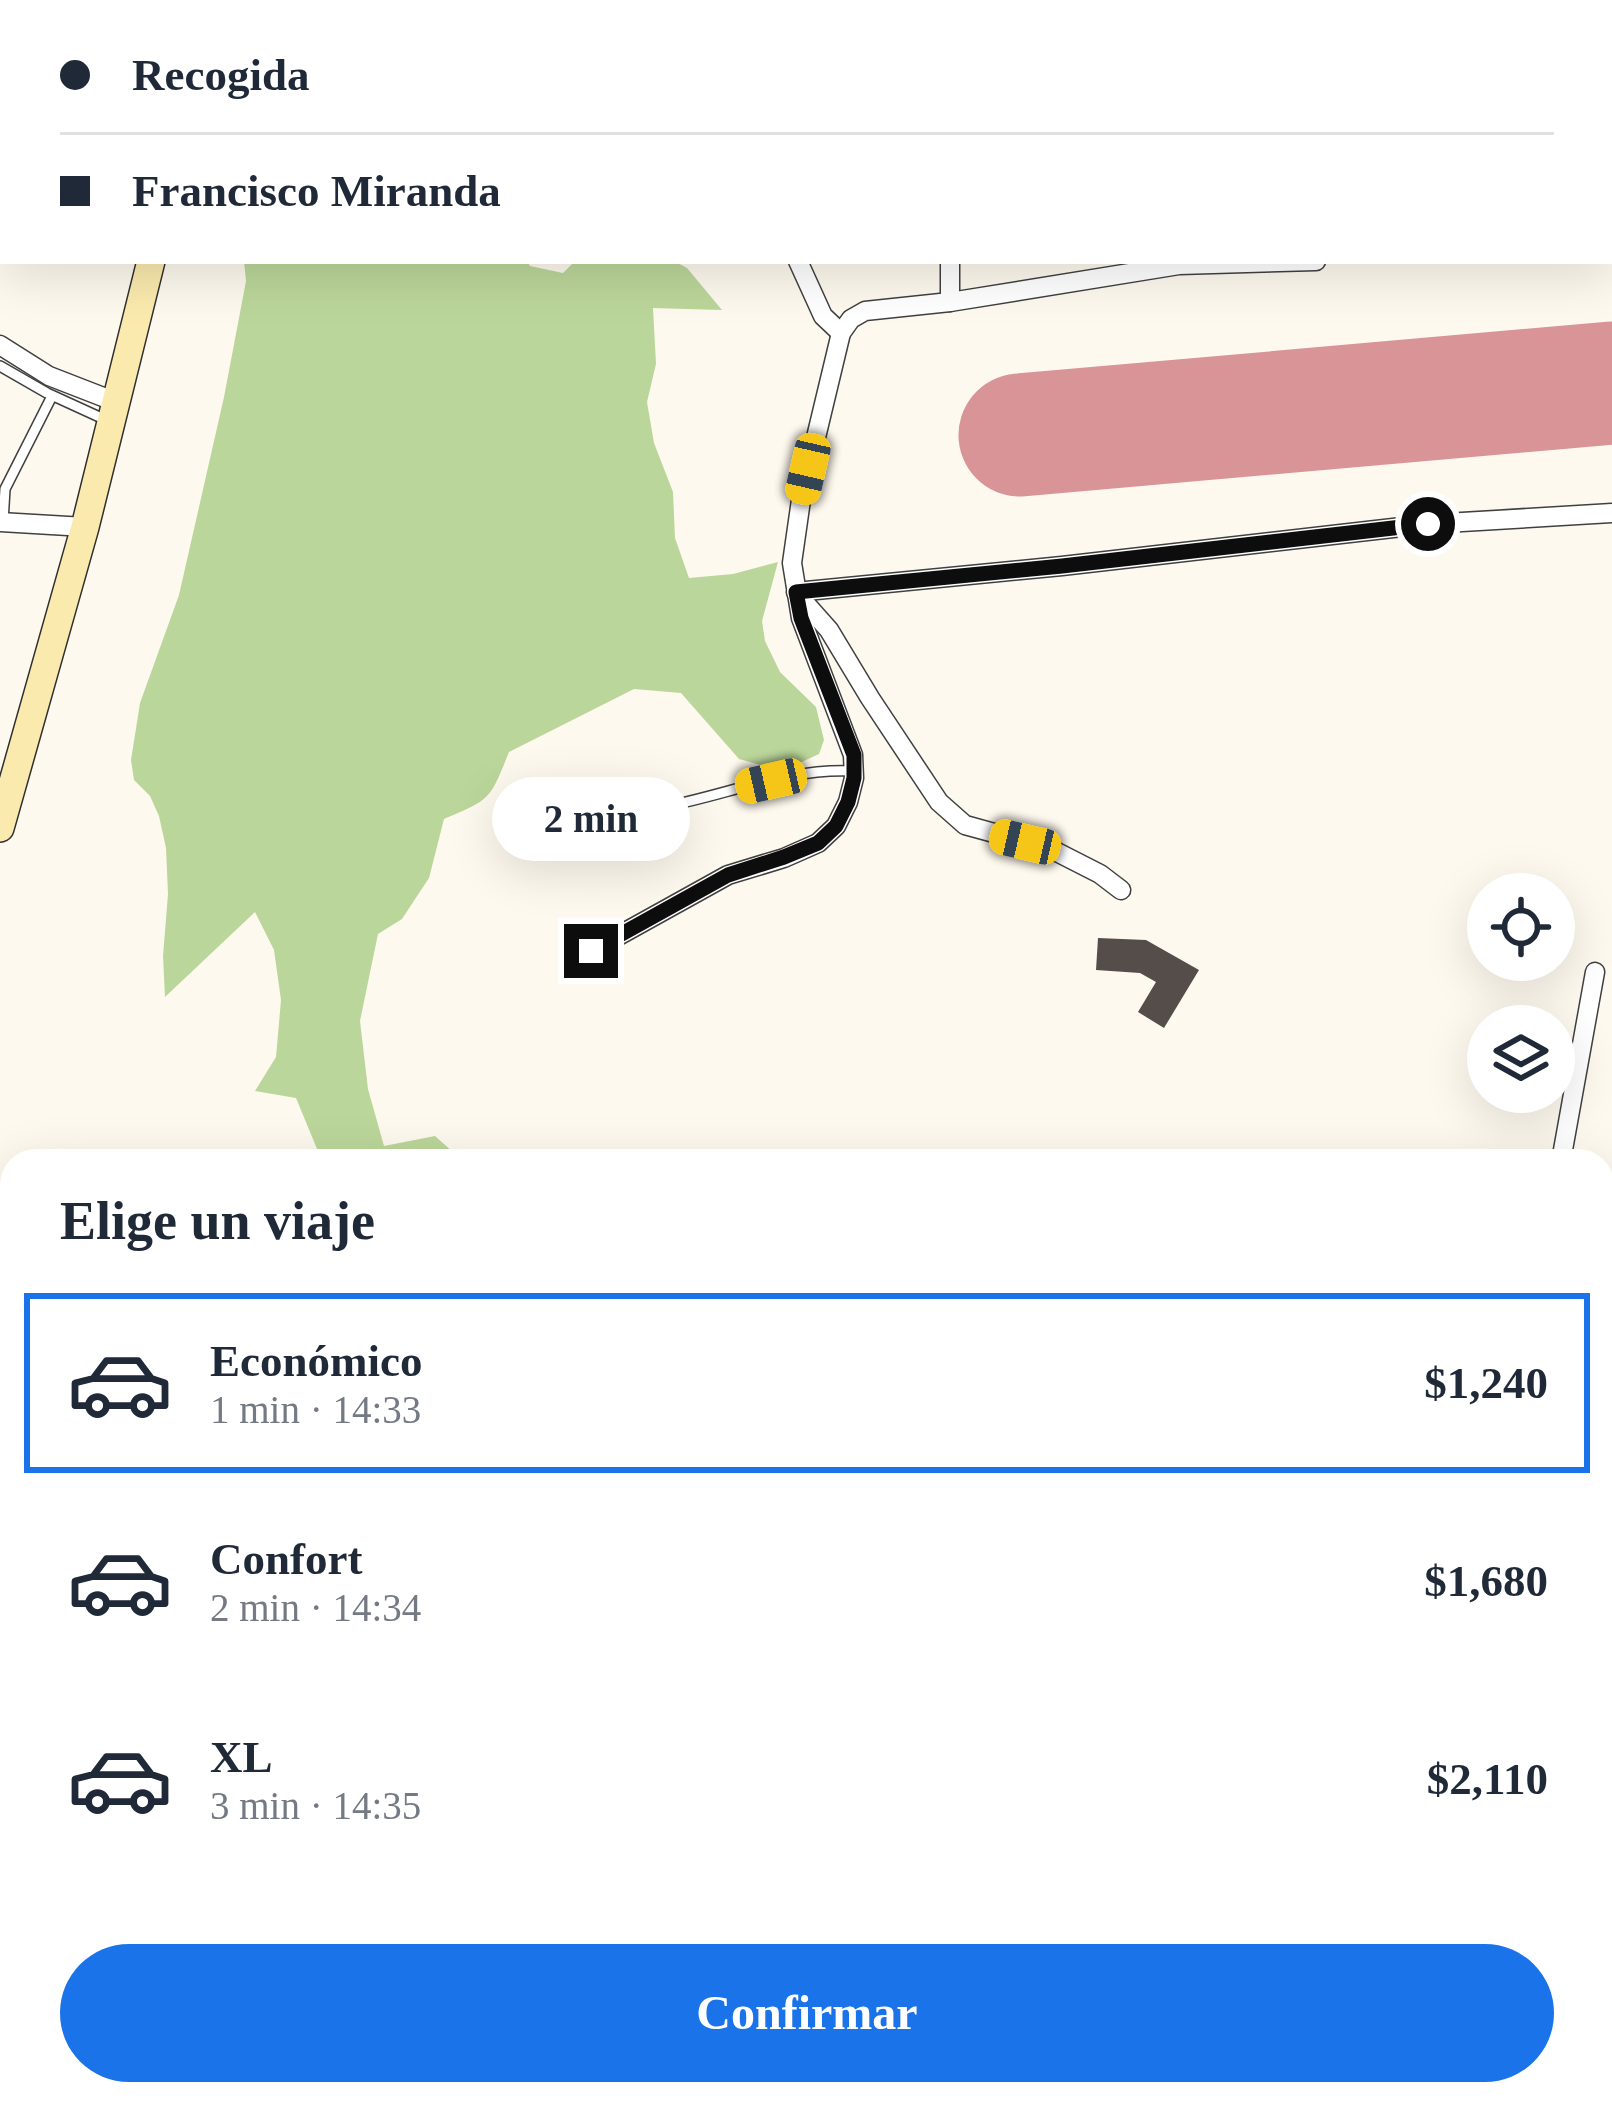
<!DOCTYPE html>
<html lang="es">
<head>
<meta charset="utf-8">
<style>
  body { margin:0; font-family:Georgia,serif; background:#f2f2f3; color:#1f2937; height:100vh; display:flex; flex-direction:column; font-size:45px; white-space:nowrap }
  * { box-sizing:border-box; margin:0 }
  p { font-size:39px; color:#747a83 }
  .icon { flex:none; width:66px; height:66px; fill:none; stroke:currentColor; stroke-width:2; stroke-linecap:round; stroke-linejoin:round }
  .map { position:relative; flex:1; overflow:hidden }
  .drawer { position:absolute; left:0px; top:1149px; width:1614px; height:957px; display:flex; flex-direction:column; background:#fff; border-radius:36px 36px 0 0; box-shadow:0 12px 48px #0002 }
  .drawer>* { flex:none }
  .banner { position:absolute; left:0px; top:0px; width:1614px; height:264px; box-shadow:0 12px 48px #0002; display:grid; align-content:center; height:264px; padding:0 60px; background:#fff }
  .fabs { position:absolute; left:1467px; top:873px; display:grid; gap:24px }
  .fabs a { display:grid; place-items:center; width:108px; height:108px; border-radius:50%; background:#fff; box-shadow:0 12px 48px #0002; font-size:60px }
  .end { position:absolute; width:54px; height:54px; margin:-27px; border:15px solid #0d0d0d; background:#fff; box-shadow:0 0 0 6px #fff }
  .from { border-radius:50% }
  .bubble { position:absolute; height:84px; border-radius:42px; background:#fff; box-shadow:0 12px 48px #0002; font-size:39px; font-weight:700; line-height:84px; text-align:center }
  .car { position:absolute; width:36px; height:72px; margin:-36px -18px; border-radius:15px; box-shadow:0 0 9px 3px #0007; background:linear-gradient(#f5c518 24%,#345 0 40%,#f5c518 0 76%,#345 0 86%,#f5c518 0) }
  .banner b { display:flex; align-items:center; gap:42px; height:114px; font-size:45px }
  .banner b+b { border-top:3px solid #e0e1e3 }
  .banner i { width:30px; height:30px; background:#1f2937 }
  ul { padding:0; list-style:none }
  li { display:flex; align-items:center; gap:36px; height:180px; margin:0 24px 18px; padding:0 36px; border:6px solid transparent; border-radius:0px }
  li div { flex:1 }
  li b { display:block; font-size:45px }
  li em { font-style:normal; font-weight:700 }
  li.selected { border-color:#1a73e8 }
  li>.icon { width:108px; height:108px; stroke-width:1.5 }
  h2 { padding:0 60px; font-size:54px; line-height:144px }
  .action { display:flex; gap:24px; margin-top:auto; padding:24px 60px }
  .action a { flex:1; height:138px; border-radius:72px; background:#1a73e8; color:#fff; font-size:48px; font-weight:700; line-height:138px; text-align:center }
  .map>svg:first-child { display:block }
</style>
</head>
<body>
<div class="map">
<svg width="1612" height="2105" viewBox="0 0 1612 2105">
  <rect width="100%" height="100%" fill="#fef9ee"/>
  <path fill="#d5e6ba" d="M 790,2094 L 865,2094 L 858,2105 L 796,2105 L 796,2100 Z"/>
  <path fill="#bbd69a" d="M 244,261 L 527,261 L 530,266 L 563,273 L 575,261 L 674,261 L 687,268 L 722,310 L 653,308 L 656,364 L 647,402 L 654,443 L 673,492 L 675,538 L 689,578 L 733,574 L 778,562 L 762,621 L 765,641 L 780,672 L 816,707 L 824,740 L 819,754 L 782,771 L 739,759 L 681,693 L 634,689 L 509,752 C 490,799 492,799 444,819 L 429,878 L 402,919 L 378,934 L 360,1021 L 368,1089 L 384,1146 L 435,1136 L 463,1161 L 322,1161 L 296,1098 L 255,1091 L 276,1057 L 281,1000 L 274,950 L 255,912 L 165,997 L 163,956 L 168,894 L 166,848 L 159,816 L 150,796 L 134,780 L 131,760 L 140,703 L 179,595 L 224,397 L 246,281 Z"/>
  <g fill="none" stroke-linecap="round" stroke-linejoin="round">
    <path stroke="#d99498" stroke-width="123" d="M 1020,435 L 1612,383"/>
  </g>
  <path fill="#554d4a" d="M 1098,938 L 1146,940 L 1199,970 L 1164,1028 L 1138,1012 L 1156,982 L 1140,973 L 1096,970 Z"/>
  <g fill="none" stroke-linecap="round" stroke-linejoin="round">
    <defs>
      <g id="lane">
        <path d="M 0,366 L 47,393 L 106,420"/>
        <path d="M 3,522 L 5,489 L 52,396"/>
        <path d="M 599,811 C 685,818 766,766 854,771"/>
      </g>
      <g id="street">
        <path d="M 1078,0 L 1080,3"/>
        <path d="M 1341,0 L 1341,3"/>
        <path d="M 798,261 L 823,316 L 841,333"/>
        <path d="M 950,261 L 950,302"/>
        <path d="M 0,345 L 49,376 L 116,402"/>
        <path d="M 0,522 L 85,527"/>
        <path d="M 796,592 L 1062,566 L 1428,524 L 1612,513"/>
        <path d="M 797,594 L 829,630 L 870,698 L 939,802 L 965,825 L 1049,848 L 1100,874 L 1121,890"/>
        <path d="M 591,951 L 728,875 L 784,858 L 818,843 L 836,826 L 848,802 L 854,778 L 853,755 L 801,618 L 792,563 L 801,500 L 841,333 L 851,319 L 865,311 L 950,302 L 1179,265 L 1316,261"/>
        <path d="M 1561,1161 L 1595,972"/>
        <path d="M 1602,1278 L 1612,1275"/>
        <path d="M 0,1469 L 12,1468"/>
        <path d="M 0,1784 L 12,1789"/>
        <path d="M 256,2094 L 257,2105"/>
        <path d="M 405,2094 L 421,2105"/>
        <path d="M 965,2094 L 984,2105"/>
        <path d="M 437,2105 L 444,2094"/>
        <path d="M 474,2105 L 481,2094"/>
        <path d="M 864,2105 L 870,2094"/>
        <path d="M 1105,2105 L 1111,2094"/>
        <path d="M 1126,2105 L 1131,2094"/>
      </g>
      <g id="secondary">
        <path d="M 270,3 L 273,0"/>
        <path d="M 0,828 L 85,527 L 151,261"/>
        <path d="M 0,1955 L 12,1961"/>
        <path d="M 81,2094 L 84,2105"/>
      </g>
      <g id="highway">
        <path d="M 662,0 L 673,3"/>
        <path d="M 1266,3 L 1289,0"/>
      </g>
    </defs>
    <use href="#lane" stroke="#404040" stroke-width="12"/>
    <use href="#street" stroke="#404040" stroke-width="21"/>
    <use href="#secondary" stroke="#2f2f2f" stroke-width="30"/>
    <use href="#highway" stroke="#1e1e1e" stroke-width="36"/>
    <use href="#lane" stroke="#fff" stroke-width="9"/>
    <use href="#street" stroke="#fff" stroke-width="18"/>
    <use href="#secondary" stroke="#faeaae" stroke-width="27"/>
    <use href="#highway" stroke="#eb925f" stroke-width="33"/>
  </g>
  <g fill="none" stroke-linecap="round" stroke-linejoin="round">
    <path stroke="#0d0d0d" stroke-width="15" d="M 591,951 L 728,875 L 784,857 L 818,843 L 836,826 L 848,802 L 854,778 L 854,755 L 801,618 L 796,592 L 1062,566 L 1428,524"/>
  </g>
</svg>
<div class="fabs">
<a><svg class="icon" aria-label="locate" viewBox="0 0 24 24"><circle cx="12" cy="12" r="6"/><path d="M12 2v4M12 18v4M2 12h4M18 12h4"/></svg></a>
<a><svg class="icon" aria-label="layers" viewBox="0 0 24 24"><path d="M12 4l9 5-9 5-9-5zM3 14l9 5 9-5"/></svg></a>
</div>
<i class="end from" style="left:1428px;top:524px"></i>
<i class="end" style="left:591px;top:951px"></i>
<div class="bubble" style="left:492px;top:777px;width:198px">2 min</div>
<i class="car" style="left:808px;top:469px;rotate:193deg"></i>
<i class="car" style="left:771px;top:781px;rotate:257deg"></i>
<i class="car" style="left:1025px;top:842px;rotate:283deg"></i>
<div class="banner">
<b><i class="from"></i>Recogida</b>
<b><i></i>Francisco Miranda</b>
</div>
<section class="drawer">
<h2>Elige un viaje</h2>
<ul>
<li class="selected"><svg class="icon" aria-label="car" viewBox="0 0 24 24"><path d="M5 17H2v-5l4-1 3-4h7l3 4 3 1v5h-3M9 17h6M6 11h13"/><circle cx="7" cy="17" r="2"/><circle cx="17" cy="17" r="2"/></svg><div><b>Económico</b><p>1 min · 14:33</p></div><em>$1,240</em></li>
<li><svg class="icon" aria-label="car" viewBox="0 0 24 24"><path d="M5 17H2v-5l4-1 3-4h7l3 4 3 1v5h-3M9 17h6M6 11h13"/><circle cx="7" cy="17" r="2"/><circle cx="17" cy="17" r="2"/></svg><div><b>Confort</b><p>2 min · 14:34</p></div><em>$1,680</em></li>
<li><svg class="icon" aria-label="car" viewBox="0 0 24 24"><path d="M5 17H2v-5l4-1 3-4h7l3 4 3 1v5h-3M9 17h6M6 11h13"/><circle cx="7" cy="17" r="2"/><circle cx="17" cy="17" r="2"/></svg><div><b>XL</b><p>3 min · 14:35</p></div><em>$2,110</em></li>
</ul>
<div class="action"><a>Confirmar</a></div>
</section>
</div>
</body>
</html>
